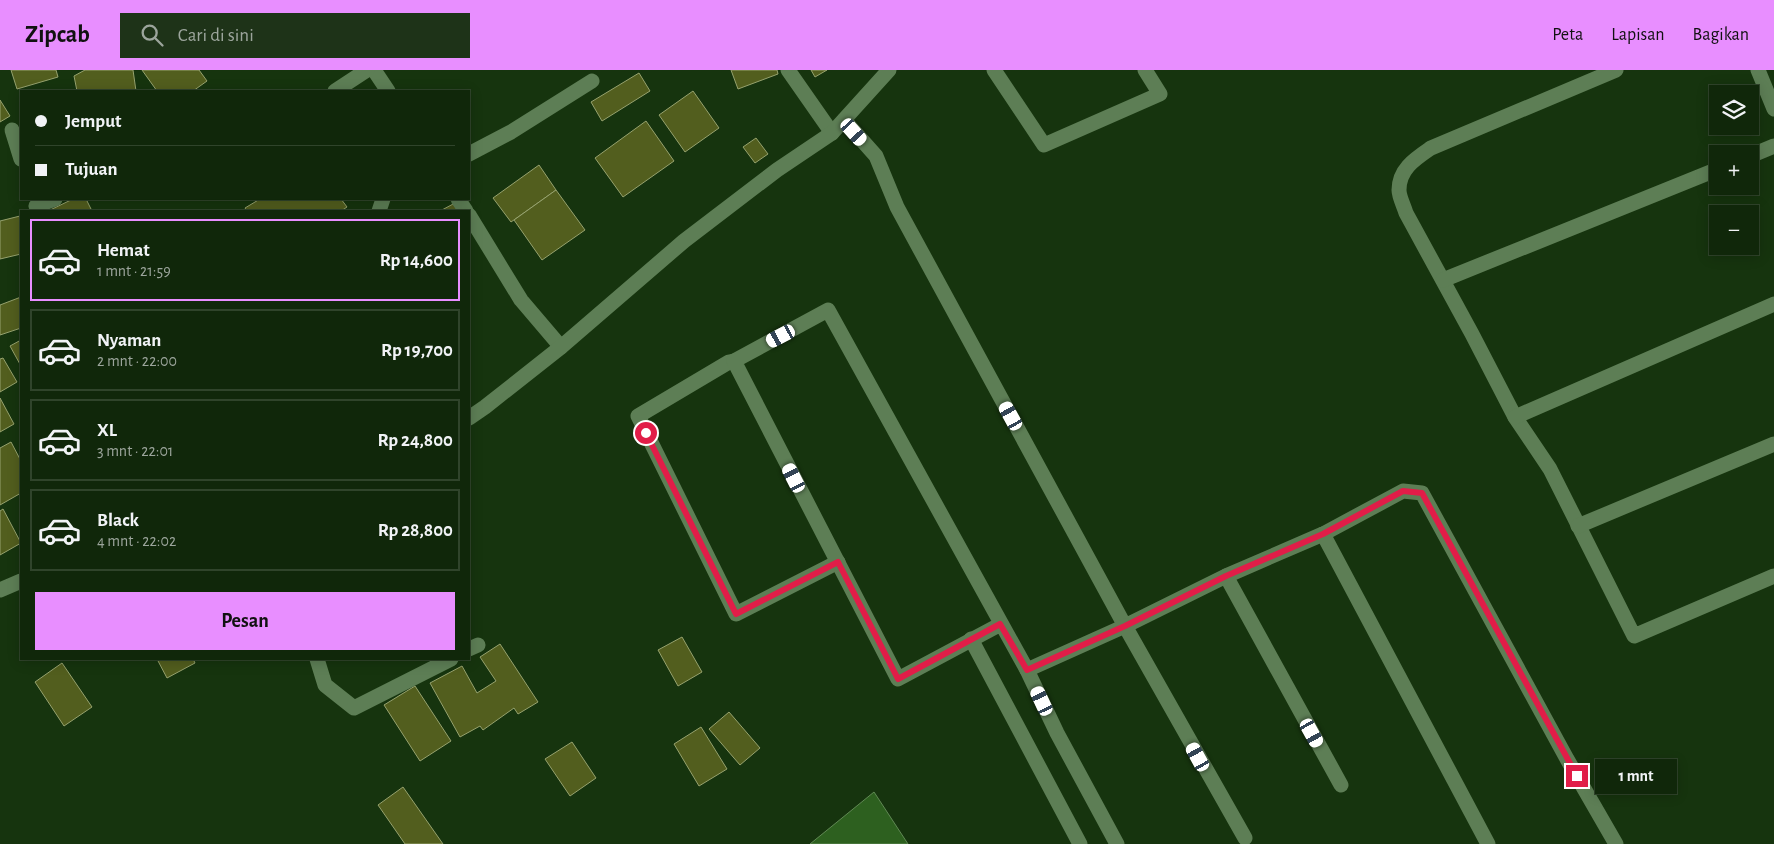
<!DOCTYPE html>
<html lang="id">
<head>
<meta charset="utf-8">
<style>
  body { margin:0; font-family:"Alegreya Sans",sans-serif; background:#1e3318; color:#f1f3f6; height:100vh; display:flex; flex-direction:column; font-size:19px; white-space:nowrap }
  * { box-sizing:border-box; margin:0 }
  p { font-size:16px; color:#9ca59c }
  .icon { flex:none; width:28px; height:28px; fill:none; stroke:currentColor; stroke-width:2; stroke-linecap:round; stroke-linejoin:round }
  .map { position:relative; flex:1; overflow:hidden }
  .drawer { position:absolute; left:20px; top:140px; width:450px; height:450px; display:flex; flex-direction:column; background:#10270a; border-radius:0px; box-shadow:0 2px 12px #0003,0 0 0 1px #30442b }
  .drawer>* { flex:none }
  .guide { position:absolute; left:20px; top:20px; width:450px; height:110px; border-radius:0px; box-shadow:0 2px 12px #0003,0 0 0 1px #30442b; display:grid; align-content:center; height:110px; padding:0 15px; background:#10270a }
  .buttons { position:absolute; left:1709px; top:15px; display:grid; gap:10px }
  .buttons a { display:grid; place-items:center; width:50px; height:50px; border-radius:0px; background:#10270a; box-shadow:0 2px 12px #0003,0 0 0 1px #30442b; font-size:25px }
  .end { position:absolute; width:22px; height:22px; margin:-11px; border:6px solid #e11d48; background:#fff; box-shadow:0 0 0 2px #fff }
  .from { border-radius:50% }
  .bubble { position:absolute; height:35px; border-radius:0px; background:#10270a; box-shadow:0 2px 12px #0003,0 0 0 1px #30442b; font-size:16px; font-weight:700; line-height:35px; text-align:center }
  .car { position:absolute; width:15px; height:30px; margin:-15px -8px; border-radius:6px; box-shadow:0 0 4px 1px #0007; background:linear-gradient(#fff 24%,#345 0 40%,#fff 0 76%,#345 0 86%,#fff 0) }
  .guide b { display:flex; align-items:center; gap:18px; height:48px; font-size:19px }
  .guide b+b { border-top:1px solid #30442b }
  .guide i { width:12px; height:12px; background:#f1f3f6 }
  ul { padding:9px 0 0; list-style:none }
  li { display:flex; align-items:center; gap:15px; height:82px; margin:0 10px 8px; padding:0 5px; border:2px solid #30442b; border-radius:0px }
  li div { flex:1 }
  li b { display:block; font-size:19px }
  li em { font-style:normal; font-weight:700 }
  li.active { border-color:#e88eff }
  li>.icon { width:45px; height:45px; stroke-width:1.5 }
  .button { display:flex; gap:10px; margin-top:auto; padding:10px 15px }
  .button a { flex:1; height:58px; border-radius:0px; background:#e88eff; color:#111; font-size:20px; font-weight:700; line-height:58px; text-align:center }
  header { display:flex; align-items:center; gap:30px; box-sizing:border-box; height:70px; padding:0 25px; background:#e88eff; color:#111 }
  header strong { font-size:24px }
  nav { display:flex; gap:28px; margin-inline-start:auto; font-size:18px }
  .search { width:350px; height:45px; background:#1e3318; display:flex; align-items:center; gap:12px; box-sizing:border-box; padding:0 18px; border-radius:0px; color:#9ca59c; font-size:19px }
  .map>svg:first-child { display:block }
</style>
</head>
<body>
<header>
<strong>Zipcab</strong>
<div class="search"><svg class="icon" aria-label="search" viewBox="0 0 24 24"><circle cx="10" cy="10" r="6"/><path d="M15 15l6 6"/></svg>Cari di sini</div>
<nav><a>Peta</a><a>Lapisan</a><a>Bagikan</a></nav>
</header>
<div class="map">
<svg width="1774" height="774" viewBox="0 0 1774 774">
  <rect width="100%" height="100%" fill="#16340e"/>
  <path fill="#2d601f" stroke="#608954" d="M 874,722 L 908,774 L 810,774 Z"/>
  <g fill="#525e1e" stroke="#96a26e">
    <path d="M 11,0 L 56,0 L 58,7 L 17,19 Z"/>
    <path d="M 85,0 L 133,0 L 136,21 L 77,21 L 74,6 Z"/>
    <path d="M 142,0 L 199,0 L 207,11 L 193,21 L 157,21 Z"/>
    <path d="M 731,0 L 777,0 L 778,4 L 738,19 Z"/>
    <path d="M 811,0 L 827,0 L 815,7 Z"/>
    <path d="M 639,3 L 650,21 L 602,51 L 591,32 Z"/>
    <path d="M 693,21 L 719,58 L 685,82 L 659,45 Z"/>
    <path d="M 0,30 L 10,46 L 0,52 Z"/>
    <path d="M 646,51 L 674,91 L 623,127 L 595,88 Z"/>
    <path d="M 756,68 L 768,84 L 755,93 L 743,77 Z"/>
    <path d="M 539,95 L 556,120 L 511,152 L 493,128 Z"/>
    <path d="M 556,120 L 585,160 L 542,190 L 514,150 Z"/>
    <path d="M 73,129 L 86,129 L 92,141 L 48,141 Z"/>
    <path d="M 260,129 L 341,129 L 347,137 L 341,141 L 247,141 L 245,138 Z"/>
    <path d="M 455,133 L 459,141 L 440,141 Z"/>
    <path d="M 20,146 L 21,184 L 0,189 L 0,151 Z"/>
    <path d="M 21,227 L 21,258 L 0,265 L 0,235 Z"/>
    <path d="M 21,270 L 21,296 L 10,276 Z"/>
    <path d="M 3,288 L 17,312 L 0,322 L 0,289 Z"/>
    <path d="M 0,328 L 14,354 L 0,362 Z"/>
    <path d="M 11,372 L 21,391 L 21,423 L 0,435 L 0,378 Z"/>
    <path d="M 3,439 L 21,473 L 0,485 L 0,441 Z"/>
    <path d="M 682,567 L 702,602 L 678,616 L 658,580 Z"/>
    <path d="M 500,574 L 538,632 L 518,644 L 514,638 L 483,660 L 480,656 L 460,667 L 430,613 L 462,596 L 477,623 L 496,611 L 480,587 Z"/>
    <path d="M 157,589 L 193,589 L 195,593 L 167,608 Z"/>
    <path d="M 62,593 L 92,637 L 64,656 L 35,612 Z"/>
    <path d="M 415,616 L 451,671 L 420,691 L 384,635 Z"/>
    <path d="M 729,642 L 760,678 L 740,695 L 709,659 Z"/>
    <path d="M 701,657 L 727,699 L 699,716 L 674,674 Z"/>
    <path d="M 572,672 L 596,708 L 570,726 L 545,689 Z"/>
    <path d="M 403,717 L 443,774 L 405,774 L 378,735 Z"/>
  </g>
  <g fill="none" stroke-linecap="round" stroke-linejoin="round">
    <path stroke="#5d7e55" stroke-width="15" d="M 994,0 L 1044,75 L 1160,24 L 1145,0"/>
    <g stroke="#5d7e55" stroke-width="15">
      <path d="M 374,0 L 388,21"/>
      <path d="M 788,0 L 832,63"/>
      <path d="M 1616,0 L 1431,78 C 1415,89 1399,99 1399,120 C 1399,127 1404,136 1406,143 L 1472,264 L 1515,347 L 1550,399 L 1634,566 L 1774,506"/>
      <path d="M 1758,0 L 1774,39"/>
      <path d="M 335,21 L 367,0"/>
      <path d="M 844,50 L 876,86 L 897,137 L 1125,556 L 1226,506 L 1323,464 L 1403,421 L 1422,423 L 1567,689 L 1616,774"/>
      <path d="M 12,60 L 21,89"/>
      <path d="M 469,84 L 511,62 L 592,11"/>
      <path d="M 1750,86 L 1774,76"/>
      <path d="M 458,129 L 466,141"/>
      <path d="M 36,136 L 55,129"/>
      <path d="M 379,141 L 383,129"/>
      <path d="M 469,145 L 521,230 L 561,277"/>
      <path d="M 1443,210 L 1718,99"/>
      <path d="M 734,291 L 729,292 L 638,346 L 736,544 L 838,492"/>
      <path d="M 1515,347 L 1774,234"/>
      <path d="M 1578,456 L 1774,374"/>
      <path d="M 1323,464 L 1488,774"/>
      <path d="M 1226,506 L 1341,715"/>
      <path d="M 1001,554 L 898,609 L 734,291 L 828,240 L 1027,600 L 1057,663 L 1117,774"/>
      <path d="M 971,569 L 1080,774"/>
      <path d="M 469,579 L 478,575"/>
      <path d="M 317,589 L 325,615 L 354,638 L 451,589"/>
      <path d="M 1027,600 L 1125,556 L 1245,768"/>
    </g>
    <g stroke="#5d7e55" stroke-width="15">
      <path d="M 469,348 L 485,337 L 561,277 L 684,171 L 777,100 L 832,63 L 889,0"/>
      <path d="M 0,520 L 21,511"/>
    </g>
  </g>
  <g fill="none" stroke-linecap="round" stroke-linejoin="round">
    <path stroke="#e11d48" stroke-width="6" d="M 646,363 L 736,544 L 838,492 L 898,609 L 1000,554 L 1027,600 L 1125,556 L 1226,506 L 1323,464 L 1403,421 L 1422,423 L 1577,706"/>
  </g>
</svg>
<div class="buttons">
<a><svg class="icon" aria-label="layers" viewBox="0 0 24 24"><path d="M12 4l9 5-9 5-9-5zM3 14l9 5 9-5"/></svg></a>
<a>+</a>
<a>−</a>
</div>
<i class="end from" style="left:646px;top:363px"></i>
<i class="end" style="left:1577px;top:706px"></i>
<div class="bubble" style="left:1595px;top:689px;width:82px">1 mnt</div>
<i class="car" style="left:854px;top:62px;rotate:138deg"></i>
<i class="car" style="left:781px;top:266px;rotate:242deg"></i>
<i class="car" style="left:1011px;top:346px;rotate:331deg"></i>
<i class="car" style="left:794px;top:408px;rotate:333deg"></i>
<i class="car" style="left:1042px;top:631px;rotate:335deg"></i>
<i class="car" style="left:1312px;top:663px;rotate:151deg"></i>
<i class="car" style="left:1198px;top:687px;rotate:331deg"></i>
<div class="guide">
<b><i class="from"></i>Jemput</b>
<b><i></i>Tujuan</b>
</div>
<section class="drawer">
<ul>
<li class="active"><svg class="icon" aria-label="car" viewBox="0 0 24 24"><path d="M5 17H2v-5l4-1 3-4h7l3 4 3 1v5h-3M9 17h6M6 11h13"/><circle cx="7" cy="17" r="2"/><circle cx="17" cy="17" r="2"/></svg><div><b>Hemat</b><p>1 mnt · 21:59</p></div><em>Rp 14,600</em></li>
<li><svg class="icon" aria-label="car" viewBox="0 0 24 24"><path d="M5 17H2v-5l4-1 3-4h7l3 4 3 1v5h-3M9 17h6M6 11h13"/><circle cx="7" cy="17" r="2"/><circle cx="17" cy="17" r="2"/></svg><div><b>Nyaman</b><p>2 mnt · 22:00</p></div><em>Rp 19,700</em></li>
<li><svg class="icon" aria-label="car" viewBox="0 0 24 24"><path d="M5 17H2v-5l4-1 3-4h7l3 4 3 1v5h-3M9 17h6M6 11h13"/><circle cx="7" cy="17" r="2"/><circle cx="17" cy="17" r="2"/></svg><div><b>XL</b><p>3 mnt · 22:01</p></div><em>Rp 24,800</em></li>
<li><svg class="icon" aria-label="car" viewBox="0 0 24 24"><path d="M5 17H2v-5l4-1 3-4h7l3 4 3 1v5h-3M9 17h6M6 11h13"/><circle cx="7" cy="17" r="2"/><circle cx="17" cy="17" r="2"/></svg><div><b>Black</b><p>4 mnt · 22:02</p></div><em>Rp 28,800</em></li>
</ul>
<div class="button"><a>Pesan</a></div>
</section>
</div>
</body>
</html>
